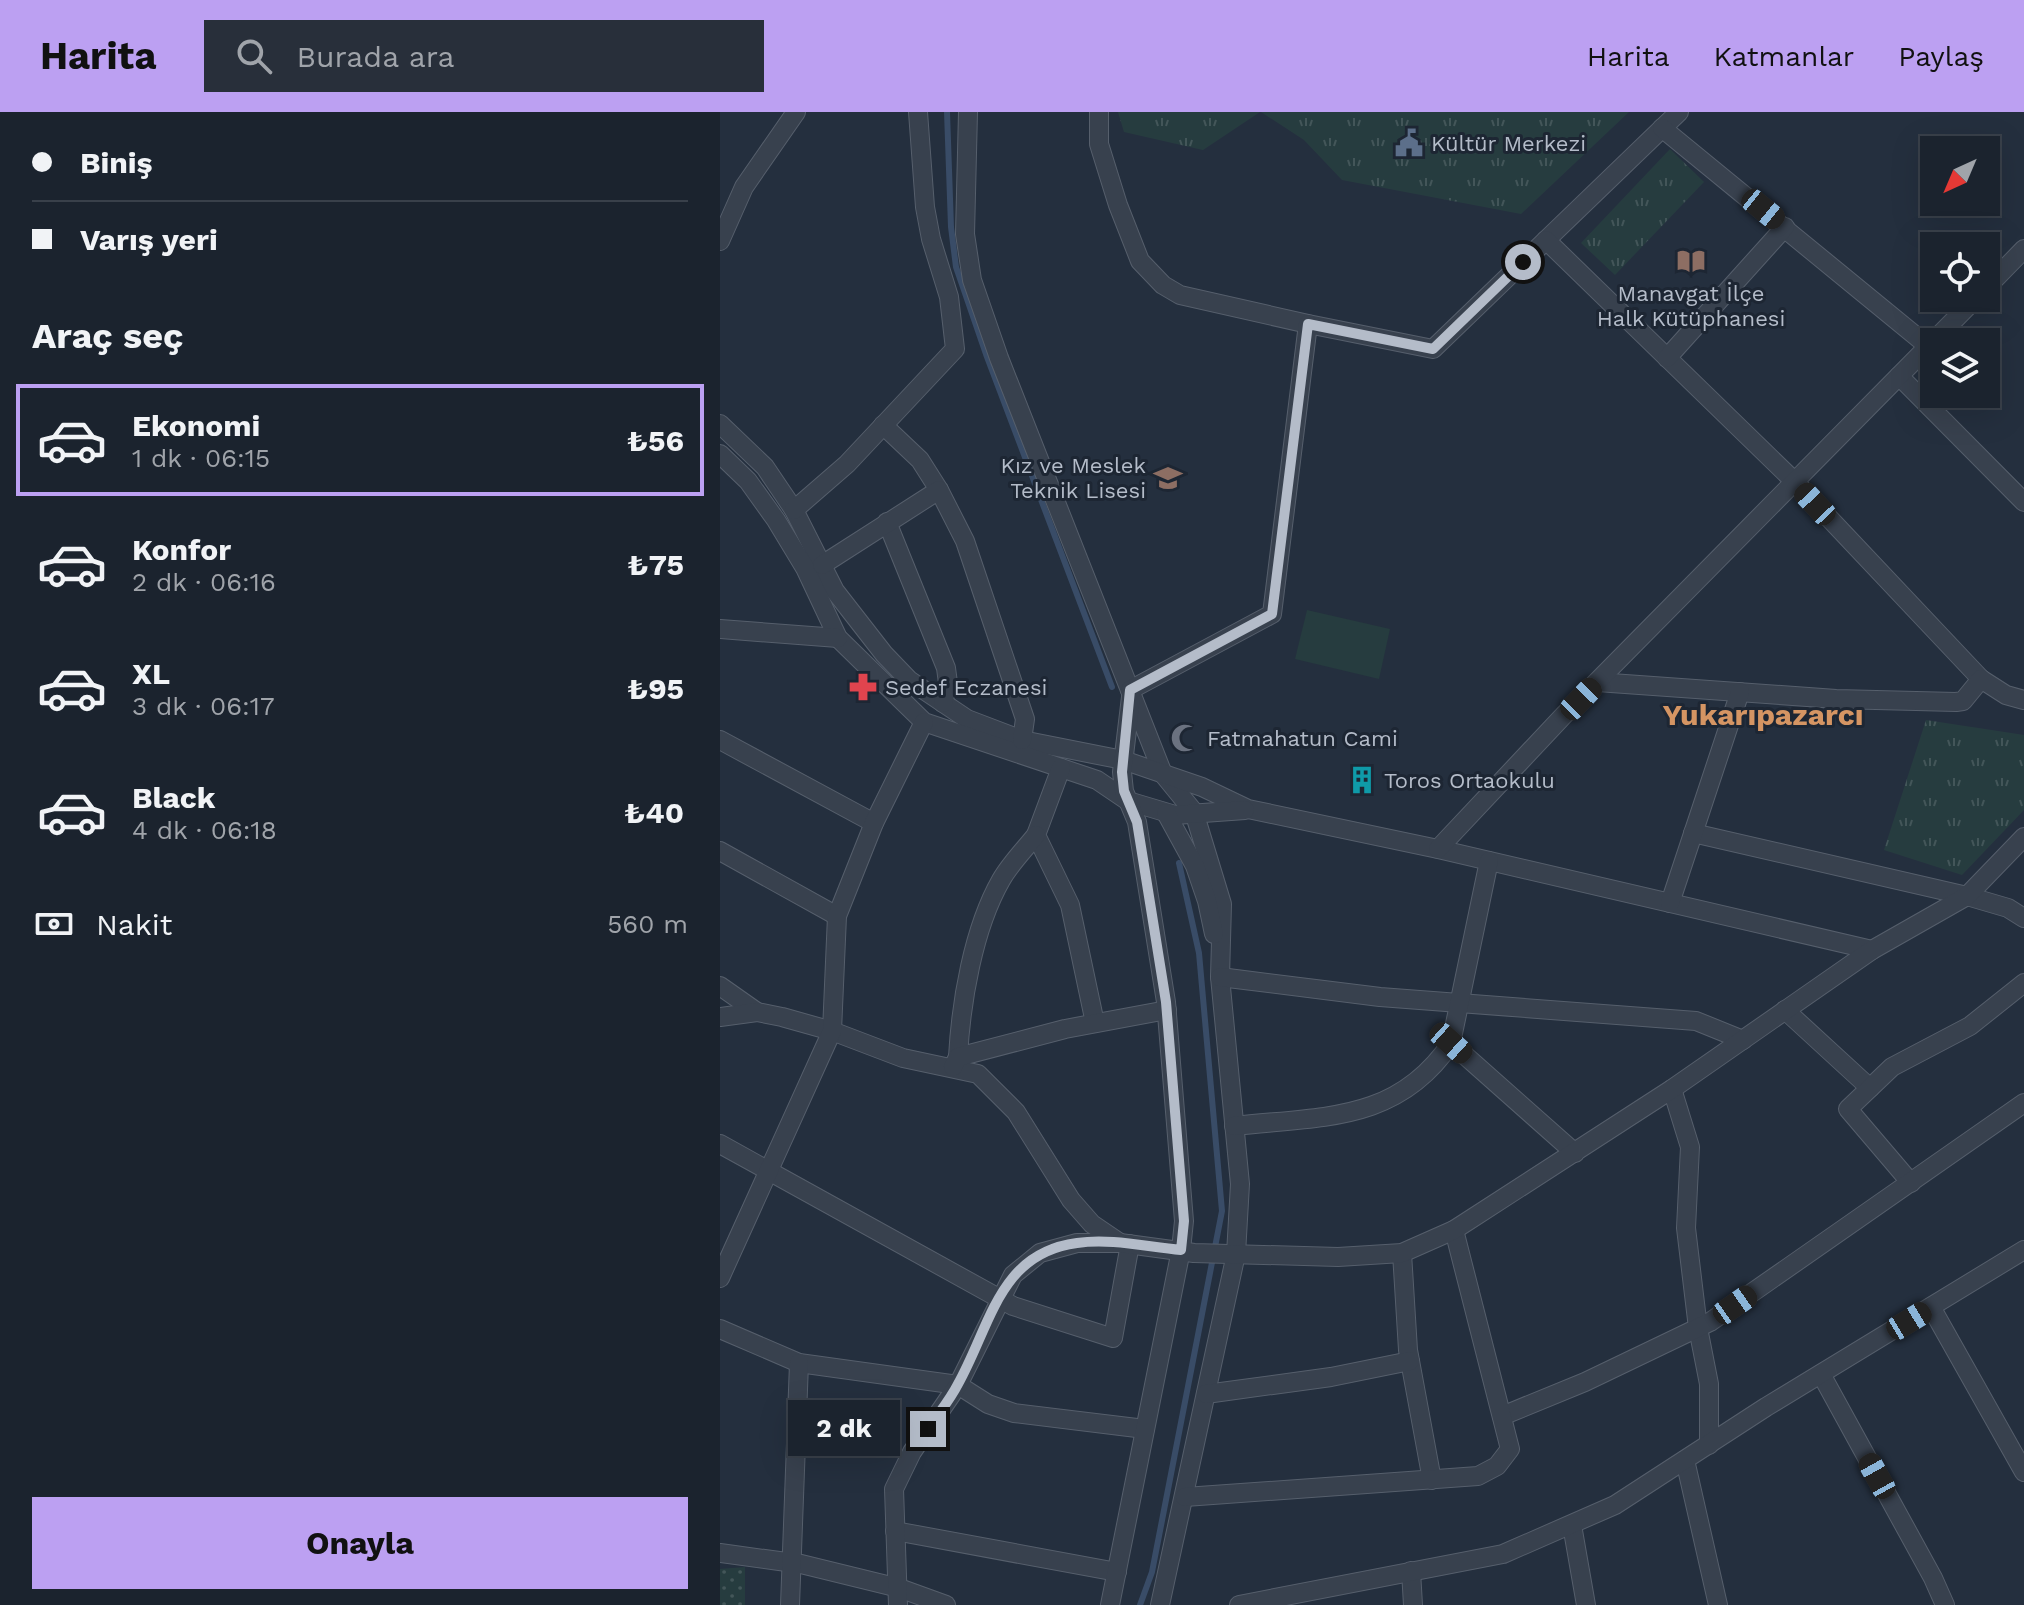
<!DOCTYPE html>
<html lang="tr">
<head>
<meta charset="utf-8">
<style>
  body { margin:0; font-family:"Work Sans",sans-serif; background:#282f3a; color:#f1f3f6; height:100vh; display:flex; flex-direction:column; font-size:30px; white-space:nowrap }
  * { box-sizing:border-box; margin:0 }
  p { font-size:26px; color:#a0a4aa }
  .icon { flex:none; width:44px; height:44px; fill:none; stroke:currentColor; stroke-width:2; stroke-linecap:round; stroke-linejoin:round }
  .map { position:relative; flex:1; overflow:hidden }
  .panel { display:flex; flex-direction:column; background:#1b232e; width:720px }
  .panel>* { flex:none }
  .banner { display:grid; align-content:center; height:176px; padding:0 32px; background:#1b232e }
  .needle { width:52px; rotate:224deg }
  .controls { position:absolute; left:1200px; top:24px; display:grid; gap:16px }
  .controls a { display:grid; place-items:center; width:80px; height:80px; border-radius:0px; background:#1b232e; box-shadow:0 8px 32px #0002,0 0 0 2px #39404a; font-size:40px }
  .end { position:absolute; width:36px; height:36px; margin:-18px; border:10px solid #b4bcc9; background:#111; box-shadow:0 0 0 4px #111 }
  .from { border-radius:50% }
  .bubble { position:absolute; height:56px; border-radius:0px; background:#1b232e; box-shadow:0 8px 32px #0002,0 0 0 2px #39404a; font-size:26px; font-weight:700; line-height:56px; text-align:center }
  .car { position:absolute; width:24px; height:48px; margin:-24px -12px; border-radius:10px; box-shadow:0 0 6px 2px #0007; background:linear-gradient(#222 24%,#8ab4d8 0 40%,#222 0 76%,#8ab4d8 0 86%,#222 0) }
  .banner b { display:flex; align-items:center; gap:28px; height:76px; font-size:30px }
  .banner b+b { border-top:2px solid #39404a }
  .banner i { width:20px; height:20px; background:#f1f3f6 }
  ul { padding:0; list-style:none }
  li { display:flex; align-items:center; gap:24px; height:112px; margin:0 16px 12px; padding:0 16px; border:4px solid transparent; border-radius:0px }
  li div { flex:1 }
  li b { display:block; font-size:30px }
  li em { font-style:normal; font-weight:700 }
  li.on { border-color:#bca0f2 }
  li>.icon { width:72px; height:72px; stroke-width:1.5 }
  h2 { padding:0 32px; font-size:36px; line-height:96px }
  .pay { display:flex; align-items:center; gap:20px; height:88px; padding:0 32px; font-size:30px }
  .pay p { margin-inline-start:auto }
  .primary-button { display:flex; gap:16px; margin-top:auto; padding:16px 32px }
  .primary-button a { flex:1; height:92px; border-radius:0px; background:#bca0f2; color:#111; font-size:32px; font-weight:700; line-height:92px; text-align:center }
  header { display:flex; align-items:center; gap:48px; box-sizing:border-box; height:112px; padding:0 40px; background:#bca0f2; color:#111 }
  header strong { font-size:38px }
  nav { display:flex; gap:44px; margin-inline-start:auto; font-size:28px }
  .search { width:560px; height:72px; background:#282f3a; display:flex; align-items:center; gap:20px; box-sizing:border-box; padding:0 28px; border-radius:0px; color:#a0a4aa; font-size:30px }
  main { display:flex; flex:1; min-height:0 }
  .map>svg:first-child { display:block }
</style>
</head>
<body>
<header>
<strong>Harita</strong>
<div class="search"><svg class="icon" aria-label="search" viewBox="0 0 24 24"><circle cx="10" cy="10" r="6"/><path d="M15 15l6 6"/></svg>Burada ara</div>
<nav><a>Harita</a><a>Katmanlar</a><a>Paylaş</a></nav>
</header>
<main>
<section class="panel">
<div class="banner">
<b><i class="from"></i>Biniş</b>
<b><i></i>Varış yeri</b>
</div>
<h2>Araç seç</h2>
<ul>
<li class="on"><svg class="icon" aria-label="car" viewBox="0 0 24 24"><path d="M5 17H2v-5l4-1 3-4h7l3 4 3 1v5h-3M9 17h6M6 11h13"/><circle cx="7" cy="17" r="2"/><circle cx="17" cy="17" r="2"/></svg><div><b>Ekonomi</b><p>1 dk · 06:15</p></div><em>₺56</em></li>
<li><svg class="icon" aria-label="car" viewBox="0 0 24 24"><path d="M5 17H2v-5l4-1 3-4h7l3 4 3 1v5h-3M9 17h6M6 11h13"/><circle cx="7" cy="17" r="2"/><circle cx="17" cy="17" r="2"/></svg><div><b>Konfor</b><p>2 dk · 06:16</p></div><em>₺75</em></li>
<li><svg class="icon" aria-label="car" viewBox="0 0 24 24"><path d="M5 17H2v-5l4-1 3-4h7l3 4 3 1v5h-3M9 17h6M6 11h13"/><circle cx="7" cy="17" r="2"/><circle cx="17" cy="17" r="2"/></svg><div><b>XL</b><p>3 dk · 06:17</p></div><em>₺95</em></li>
<li><svg class="icon" aria-label="car" viewBox="0 0 24 24"><path d="M5 17H2v-5l4-1 3-4h7l3 4 3 1v5h-3M9 17h6M6 11h13"/><circle cx="7" cy="17" r="2"/><circle cx="17" cy="17" r="2"/></svg><div><b>Black</b><p>4 dk · 06:18</p></div><em>₺40</em></li>
</ul>
<div class="pay"><svg class="icon" aria-label="cash" viewBox="0 0 24 24"><path d="M3 7h18v10H3z"/><circle cx="12" cy="12" r="2"/></svg>Nakit<p>560 m</p></div>
<div class="primary-button"><a>Onayla</a></div>
</section>
<div class="map">
<svg width="1304" height="1493" viewBox="0 0 1304 1493">
  <defs>
    <pattern id="grass-dots" width="8" height="8" patternUnits="userSpaceOnUse" patternTransform="scale(2)"><rect width="8" height="8" fill="#263c3f"/><path d="M2 2h.1M6 6h.1" fill="none" stroke="#435659" stroke-width="1.8" stroke-linecap="round"/></pattern>
    <pattern id="park-tufts" width="24" height="20" patternUnits="userSpaceOnUse" patternTransform="scale(2)"><rect width="24" height="20" fill="#263c3f"/><path d="M3 7l-1-3M5 7V3M7 7l1-3M15 17l-1-3M17 17v-4M19 17l1-3" fill="none" stroke="#435659"/></pattern>
  </defs>
  <rect width="100%" height="100%" fill="#242f3e"/>
  <path fill="url(#grass-dots)" d="M 25,1455 L 25,1493 L 0,1493 L 0,1457 Z"/>
  <g fill="url(#park-tufts)">
    <path d="M 398,0 L 540,0 L 483,38 L 404,20 Z"/>
    <path d="M 541,0 L 909,0 L 801,102 L 622,68 L 584,28 Z"/>
    <path d="M 950,37 L 984,70 L 895,163 L 861,131 Z"/>
    <path d="M 1206,608 L 1304,623 L 1304,698 L 1242,763 L 1164,738 Z"/>
  </g>
  <path fill="#263c3f" d="M 587,498 L 670,517 L 659,567 L 575,547 Z"/>
  <g fill="none" stroke-linecap="round" stroke-linejoin="round">
    <g stroke="#394c67" stroke-width="6">
      <path d="M 227,0 L 231,115 L 236,155 L 267,245 L 392,575"/>
      <path d="M 420,1493 L 432,1460 L 502,1099 L 479,841 L 459,751"/>
    </g>
    <defs>
      <g id="street">
        <path d="M 248,0 L 245,122 L 252,168 L 279,246 L 443,662 L 474,700 L 502,792 L 500,865 L 520,1072 L 516,1142 L 440,1493"/>
        <path d="M 379,0 L 379,32 L 398,93 L 420,149 L 443,173 L 460,183 L 588,212 L 713,237 L 959,0"/>
        <path d="M 942,16 L 1208,234"/>
        <path d="M 826,128 L 1075,370 L 1261,567"/>
        <path d="M 0,129 L 24,75 L 76,0"/>
        <path d="M 1266,176 L 1304,137"/>
        <path d="M 947,246 L 1065,115"/>
        <path d="M 1179,264 L 1304,390"/>
        <path d="M 0,312 L 45,355 L 74,398 L 115,479 L 164,542 L 189,568 L 247,607 L 302,628 L 403,648 L 482,675 L 528,697 L 718,737 L 1152,838"/>
        <path d="M 163,313 L 200,348 L 219,378"/>
        <path d="M 0,342 L 28,369 L 56,408 L 85,456 L 118,526 L 204,610 L 377,668 L 408,689 L 455,703 L 525,698"/>
        <path d="M 74,398 L 127,352 L 235,237 L 229,185 L 211,127 L 205,95 L 198,0"/>
        <path d="M 167,410 L 226,556 L 228,571 L 223,591"/>
        <path d="M 102,453 L 219,378 L 245,429 L 305,607 L 302,628"/>
        <path d="M 0,517 L 118,526"/>
        <path d="M 877,570 L 1116,587 L 1236,590 L 1243,589 L 1261,567 L 1286,583 L 1304,588"/>
        <path d="M 410,578 L 552,502 L 588,212"/>
        <path d="M 0,628 L 154,711"/>
        <path d="M 341,656 L 316,723 L 350,793 L 375,911"/>
        <path d="M 446,701 L 475,754 L 487,789 L 494,822"/>
        <path d="M 973,721 L 1247,784 L 1288,796 L 1304,806"/>
        <path d="M 718,737 L 844,603 L 1256,186"/>
        <path d="M 0,739 L 117,804"/>
        <path d="M 950,791 L 1020,580"/>
        <path d="M 500,865 L 660,885 L 976,909 L 1023,928"/>
        <path d="M 0,874 L 37,900"/>
        <path d="M 1065,898 L 1150,976"/>
        <path d="M 0,905 L 37,900 L 62,905 L 112,919 L 183,946 L 258,962 L 296,1000 L 351,1088 L 372,1112 L 400,1131"/>
        <path d="M 731,931 L 855,1041"/>
        <path d="M 238,945 C 241,890 253,817 281,768 C 290,752 304,738 316,723"/>
        <path d="M 233,955 L 238,945 L 345,917 L 447,898"/>
        <path d="M 952,977 L 970,1035 L 966,1116 L 978,1216 L 989,1272 L 989,1333"/>
        <path d="M 514,1014 C 602,1004 677,1011 731,931 L 769,749"/>
        <path d="M 0,1032 L 293,1194 L 393,1226 L 410,1132"/>
        <path d="M 1191,1071 L 1128,997 L 1172,955 L 1250,914 L 1304,871"/>
        <path d="M 682,1141 L 688,1238 L 712,1368"/>
        <path d="M 0,1166 L 112,919 L 117,804 L 154,711 L 204,610"/>
        <path d="M 1211,1195 L 1304,1360"/>
        <path d="M 0,1217 L 79,1251 L 238,1273 L 268,1292 L 294,1301 L 425,1317"/>
        <path d="M 1101,1262 L 1213,1466 L 1225,1493"/>
        <path d="M 486,1282 L 611,1265 L 690,1249"/>
        <path d="M 782,1304 L 865,1270 L 990,1210 L 1304,991"/>
        <path d="M 965,1348 L 998,1493"/>
        <path d="M 465,1385 L 758,1364 L 777,1354 L 790,1337 L 734,1118"/>
        <path d="M 852,1413 L 866,1493"/>
        <path d="M 175,1419 L 397,1460"/>
        <path d="M 0,1441 L 81,1452 L 179,1476 L 226,1493"/>
        <path d="M 691,1459 L 693,1493"/>
        <path d="M 70,1493 L 79,1251"/>
        <path d="M 178,1493 L 174,1377 L 192,1340 L 238,1273 L 293,1163 L 320,1141 L 357,1131 L 400,1131 L 474,1141 L 618,1145 L 682,1141 L 734,1118 L 952,977 L 1152,838 L 1247,784 L 1304,725"/>
        <path d="M 390,1493 L 461,1138 L 464,1109 L 446,890 L 417,710 L 404,679 L 402,660 L 411,585"/>
        <path d="M 519,1493 L 783,1442 L 895,1393 L 1046,1295 L 1304,1138"/>
      </g>
    </defs>
    <use href="#street" stroke="#565f6c" stroke-width="20"/>
    <use href="#street" stroke="#38414e" stroke-width="18"/>
  </g>
  <g fill="none" stroke-linecap="round" stroke-linejoin="round">
    <path stroke="#b4bcc9" stroke-width="10" d="M 208,1317 C 218,1302 230,1288 238,1272 C 271,1213 279,1141 357,1131 C 391,1126 427,1135 461,1138 L 464,1109 L 446,890 L 417,710 L 404,679 L 402,660 L 410,578 L 552,502 L 588,212 L 713,237 L 803,150"/>
  </g>
  <defs>
    <symbol id="civic-bare" viewBox="-9 -9 18 18"><path d="M-.6-6.5H3V-4.5H.6V-3L4-1V1h2V6H-6V1h2V-1L-.6-3ZM-1.2 2.5V6h2.4V2.5Z" fill="#5c6f8a" stroke="#1d2633" stroke-width="2.5" paint-order="stroke"/></symbol>
    <symbol id="library-bare" viewBox="-9 -9 18 18"><path d="M-6-4Q-3-5.5-.7-3.5V5Q-3 3-6 4ZM6-4Q3-5.5 .7-3.5V5Q3 3 6 4Z" fill="#8d6e63" stroke="#1d2633" stroke-width="2.5" paint-order="stroke"/></symbol>
    <symbol id="school-bare" viewBox="-9 -9 18 18"><path d="M0-5L7-2L0 1L-7-2ZM-4 1L0 2.5L4 1V4Q0 6-4 4Z" fill="#8d6e63" stroke="#1d2633" stroke-width="2.5" paint-order="stroke"/></symbol>
    <symbol id="pharmacy-bare" viewBox="-9 -9 18 18"><path d="M-2-6h4v4h4v4h-4v4h-4v-4h-4v-4h4Z" fill="#e0444e" stroke="#1d2633" stroke-width="2.5" paint-order="stroke"/></symbol>
    <symbol id="mosque-bare" viewBox="-9 -9 18 18"><path d="M3.5-4.9A6 6 0 1 0 3.5 4.9A5 5 0 1 1 3.5-4.9Z" fill="#6b7280" stroke="#1d2633" stroke-width="2.5" paint-order="stroke"/></symbol>
    <symbol id="building-bare" viewBox="-9 -9 18 18"><path d="M-4-6H4V6H1V3H-1V6H-4ZM-2.5-4.3h1.7v1.8h-1.7ZM.8-4.3h1.7v1.8H.8ZM-2.5-1h1.7V.8h-1.7ZM.8-1h1.7V.8H.8Z" fill="#0f9aa8" stroke="#1d2633" stroke-width="2.5" paint-order="stroke"/></symbol>
  </defs>
  <g fill-rule="evenodd">
    <use href="#civic-bare" x="669" y="11" width="40" height="40"/>
    <use href="#library-bare" x="951" y="129" width="40" height="40"/>
    <use href="#school-bare" x="428" y="346" width="40" height="40"/>
    <use href="#pharmacy-bare" x="123" y="555" width="40" height="40"/>
    <use href="#mosque-bare" x="445" y="606" width="40" height="40"/>
    <use href="#building-bare" x="622" y="648" width="40" height="40"/>
  </g>
  <g text-anchor="middle" stroke-width="6" stroke-linejoin="round" paint-order="stroke">
    <g font-size="22" fill="#b4bcc9" stroke="#1d2633" text-anchor="start">
      <text x="711" y="39">Kültür Merkezi</text>
      <text x="971" y="189" text-anchor="middle">Manavgat İlçe<tspan x="971" dy="25">Halk Kütüphanesi</tspan></text>
      <text x="426" y="361" text-anchor="end">Kız ve Meslek<tspan x="426" dy="25">Teknik Lisesi</tspan></text>
      <text x="165" y="583">Sedef Eczanesi</text>
      <text x="487" y="634">Fatmahatun Cami</text>
      <text x="664" y="676">Toros Ortaokulu</text>
    </g>
    <g font-size="30" font-weight="bold" fill="#d59563" stroke="#1d2633">
      <text x="1043" y="613">Yukarıpazarcı</text>
    </g>
  </g>
</svg>
<div class="controls">
<a><svg class="needle" viewBox="-14 -14 28 28"><path d="M0-13l5 13h-10z" fill="#e53935"/><path d="M0 13l5-13h-10z" fill="#a0a4aa"/></svg></a>
<a><svg class="icon" aria-label="locate" viewBox="0 0 24 24"><circle cx="12" cy="12" r="6"/><path d="M12 2v4M12 18v4M2 12h4M18 12h4"/></svg></a>
<a><svg class="icon" aria-label="layers" viewBox="0 0 24 24"><path d="M12 4l9 5-9 5-9-5zM3 14l9 5 9-5"/></svg></a>
</div>
<i class="end from" style="left:803px;top:150px"></i>
<i class="end" style="left:208px;top:1317px"></i>
<div class="bubble" style="left:68px;top:1288px;width:112px">2 dk</div>
<i class="car" style="left:1043px;top:97px;rotate:129deg"></i>
<i class="car" style="left:1095px;top:392px;rotate:317deg"></i>
<i class="car" style="left:861px;top:587px;rotate:44deg"></i>
<i class="car" style="left:731px;top:931px;rotate:132deg"></i>
<i class="car" style="left:1015px;top:1193px;rotate:55deg"></i>
<i class="car" style="left:1189px;top:1209px;rotate:59deg"></i>
<i class="car" style="left:1157px;top:1364px;rotate:331deg"></i>
</div>
</main>
</body>
</html>
